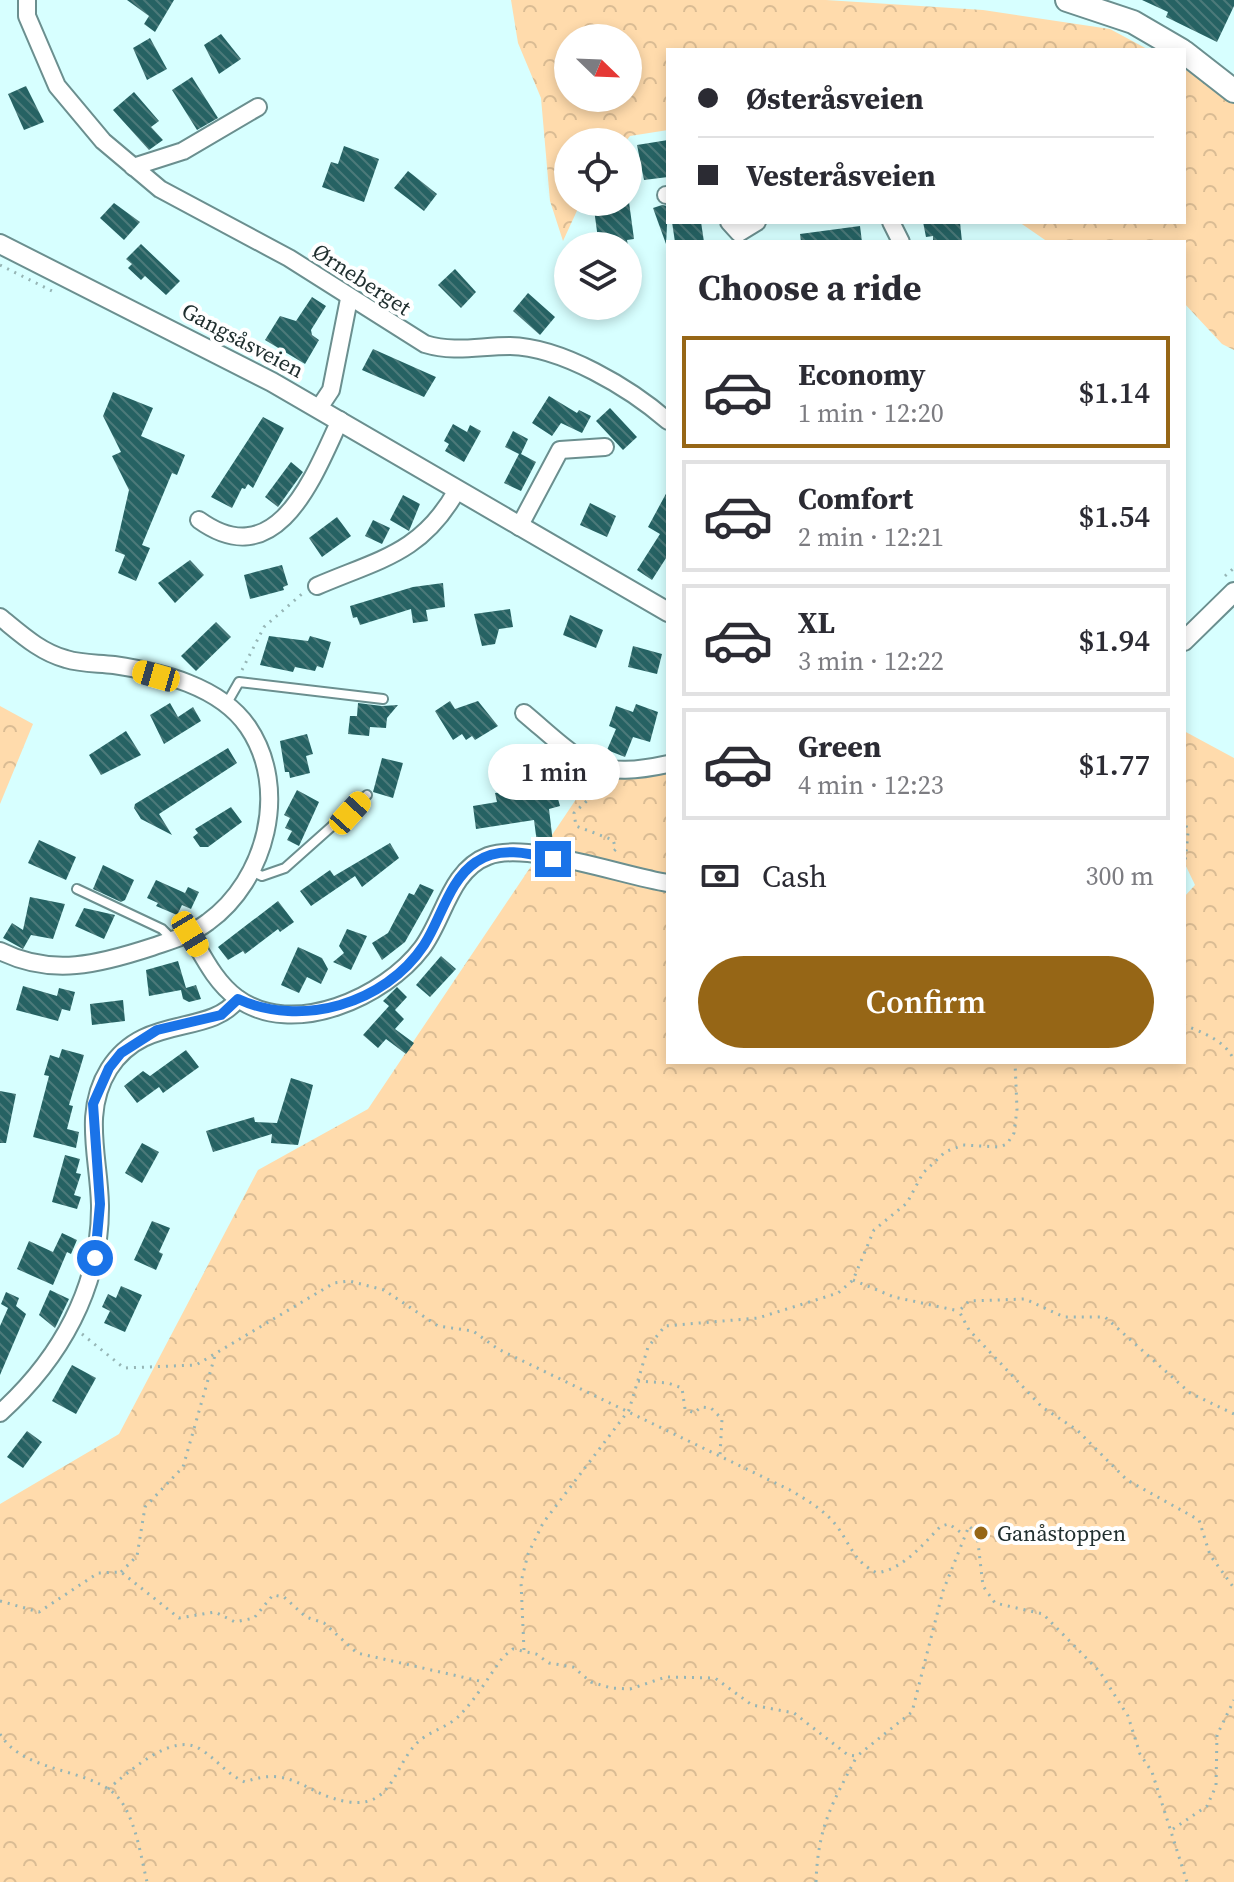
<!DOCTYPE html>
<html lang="en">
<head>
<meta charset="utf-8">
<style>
  body { margin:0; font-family:"Source Serif 4",serif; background:#f2f2f3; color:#2b2b33; height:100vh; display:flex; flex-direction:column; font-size:30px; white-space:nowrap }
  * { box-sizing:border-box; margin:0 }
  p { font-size:26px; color:#7c7c81 }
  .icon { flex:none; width:44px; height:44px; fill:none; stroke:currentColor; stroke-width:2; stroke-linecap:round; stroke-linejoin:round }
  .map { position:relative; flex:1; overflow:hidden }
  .panel { position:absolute; left:666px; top:240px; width:520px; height:824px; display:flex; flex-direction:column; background:#fff; border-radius:0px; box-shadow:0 4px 12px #0003 }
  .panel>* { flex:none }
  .hud { position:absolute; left:666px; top:48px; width:520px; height:176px; border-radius:0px; box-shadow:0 4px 12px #0003; display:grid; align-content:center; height:176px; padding:0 32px; background:#fff }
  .needle { width:52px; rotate:113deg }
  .tools { position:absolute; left:554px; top:24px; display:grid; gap:16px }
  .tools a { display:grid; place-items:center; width:88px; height:88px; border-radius:50%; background:#fff; box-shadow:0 4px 12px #0003; font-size:40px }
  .end { position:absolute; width:36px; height:36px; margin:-18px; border:10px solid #1a73e8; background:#fff; box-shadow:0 0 0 4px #fff }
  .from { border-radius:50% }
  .bubble { position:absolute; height:56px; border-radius:28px; background:#fff; box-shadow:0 4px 12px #0003; font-size:26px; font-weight:600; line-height:56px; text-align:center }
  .car { position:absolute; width:24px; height:48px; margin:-24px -12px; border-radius:10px; box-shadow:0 0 6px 2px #0007; background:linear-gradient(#f5c518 24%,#345 0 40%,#f5c518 0 76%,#345 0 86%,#f5c518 0) }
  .hud b { display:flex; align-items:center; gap:28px; height:76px; font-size:30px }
  .hud b+b { border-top:2px solid #e1e1e2 }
  .hud i { width:20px; height:20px; background:#2b2b33 }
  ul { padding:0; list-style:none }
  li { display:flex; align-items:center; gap:24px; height:112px; margin:0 16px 12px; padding:0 16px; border:4px solid #e1e1e2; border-radius:0px }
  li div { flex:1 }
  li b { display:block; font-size:30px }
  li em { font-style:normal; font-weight:600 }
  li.current { border-color:#966616 }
  li>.icon { width:72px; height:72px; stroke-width:1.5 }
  h2 { padding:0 32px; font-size:36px; line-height:96px }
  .pay { display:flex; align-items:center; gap:20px; height:88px; padding:0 32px; font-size:30px }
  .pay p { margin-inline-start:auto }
  .button { display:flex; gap:16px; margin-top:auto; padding:16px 32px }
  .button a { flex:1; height:92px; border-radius:48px; background:#966616; color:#fff; font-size:32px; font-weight:600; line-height:92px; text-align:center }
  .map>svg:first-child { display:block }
</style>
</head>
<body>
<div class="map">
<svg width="1234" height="1882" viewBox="0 0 1234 1882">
  <defs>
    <pattern id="forest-crowns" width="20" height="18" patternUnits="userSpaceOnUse" patternTransform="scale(2)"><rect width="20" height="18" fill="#ffdbac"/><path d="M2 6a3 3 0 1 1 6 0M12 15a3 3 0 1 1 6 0" fill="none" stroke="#dabc94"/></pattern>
    <pattern id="building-back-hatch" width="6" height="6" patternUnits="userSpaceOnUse" patternTransform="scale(2)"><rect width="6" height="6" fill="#266263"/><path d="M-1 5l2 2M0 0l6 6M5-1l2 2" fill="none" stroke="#4c7a7a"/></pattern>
  </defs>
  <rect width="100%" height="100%" fill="#d7ffff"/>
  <g fill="url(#forest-crowns)" fill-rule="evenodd">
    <path d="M 511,0 L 826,0 L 983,10 L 1110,29 L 1149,50 L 668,50 L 668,130 L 630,136 L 625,142 L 568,142 L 568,202 L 581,202 L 563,241 L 550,201 L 541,98 L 518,43 ZM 568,38 L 628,38 L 628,98 L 568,98 Z"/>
    <path d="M 1184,69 L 1234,99 L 1234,350 L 1222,344 L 1184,303 L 1184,242 L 1048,242 L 1019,222 L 1184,222 Z"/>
    <path d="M 0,706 L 33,724 L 0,804 Z"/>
    <path d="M 1184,731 L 1234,758 L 1234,1882 L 0,1882 L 0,1504 L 119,1434 L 258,1170 L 368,1109 L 591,777 L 668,760 L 668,1062 L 1184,1062 L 1184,897 L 1195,885 L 1184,862 Z"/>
  </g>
  <g fill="url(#building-back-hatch)">
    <path d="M 127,0 L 174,0 L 155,32 L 144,24 L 149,16 Z"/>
    <path d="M 1142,0 L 1234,0 L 1234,6 L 1217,42 L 1166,17 L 1168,12 Z"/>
    <path d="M 221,34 L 241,59 L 219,74 L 204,45 Z"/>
    <path d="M 150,38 L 167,69 L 147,80 L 133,48 Z"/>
    <path d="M 192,77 L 218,118 L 197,130 L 172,90 Z"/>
    <path d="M 26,86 L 44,122 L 24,130 L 8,94 Z"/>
    <path d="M 134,92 L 159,121 L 151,127 L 163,140 L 149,150 L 113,110 Z"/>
    <path d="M 668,140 L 668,177 L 644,180 L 637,145 Z"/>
    <path d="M 344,146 L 379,159 L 364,202 L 322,187 L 331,162 L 338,164 Z"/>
    <path d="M 408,171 L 437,194 L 424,211 L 394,188 Z"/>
    <path d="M 593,202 L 629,202 L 634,239 L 627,240 L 628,246 L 599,246 Z"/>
    <path d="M 114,203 L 140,222 L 124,240 L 100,218 Z"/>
    <path d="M 662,205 L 668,206 L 666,244 L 653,208 Z"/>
    <path d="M 672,222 L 701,222 L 704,242 L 675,242 Z"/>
    <path d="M 923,222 L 960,222 L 962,242 L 933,242 L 933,236 L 926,237 Z"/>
    <path d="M 860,226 L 862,242 L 801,242 L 800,234 Z"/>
    <path d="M 141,244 L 180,281 L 166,295 L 145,276 L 141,280 L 128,268 L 132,264 L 126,259 Z"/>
    <path d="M 455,269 L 476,292 L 461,308 L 438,285 Z"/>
    <path d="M 528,293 L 555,317 L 540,335 L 513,311 Z"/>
    <path d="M 312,297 L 326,306 L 311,330 L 312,335 L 319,340 L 305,364 L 265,340 L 280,316 L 296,321 Z"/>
    <path d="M 373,349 L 436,377 L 424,397 L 362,370 Z"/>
    <path d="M 113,392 L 153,408 L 141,436 L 185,455 L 177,475 L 172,473 L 142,545 L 150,548 L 136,581 L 118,573 L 125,555 L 115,551 L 129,490 L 112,456 L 121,452 L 103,416 Z"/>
    <path d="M 549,396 L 577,413 L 579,410 L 591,416 L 582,433 L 561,423 L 552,436 L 532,423 Z"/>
    <path d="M 610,408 L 637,437 L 623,450 L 596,421 Z"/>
    <path d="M 263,417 L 284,428 L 253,488 L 248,484 L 245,489 L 242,488 L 232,508 L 211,497 Z"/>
    <path d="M 453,424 L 467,432 L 470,425 L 481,431 L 464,462 L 445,451 L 449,444 L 444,441 Z"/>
    <path d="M 513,431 L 528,439 L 521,454 L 536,462 L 521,491 L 504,483 L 519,454 L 505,447 Z"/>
    <path d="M 291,462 L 303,472 L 278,507 L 265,497 Z"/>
    <path d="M 668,490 L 668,555 L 652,580 L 637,570 L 660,534 L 648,527 Z"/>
    <path d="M 403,495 L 420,504 L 409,531 L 390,520 Z"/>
    <path d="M 590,503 L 616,516 L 607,537 L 580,525 Z"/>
    <path d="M 337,517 L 351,536 L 322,557 L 309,538 Z"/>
    <path d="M 373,520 L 390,528 L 382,544 L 365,536 Z"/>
    <path d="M 190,560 L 204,575 L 175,603 L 158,583 Z"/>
    <path d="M 282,565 L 288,585 L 283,587 L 284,590 L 250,599 L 244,575 Z"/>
    <path d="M 443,583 L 445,607 L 426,610 L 428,621 L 413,623 L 411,609 L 360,625 L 357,617 L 353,618 L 350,606 L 413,587 Z"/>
    <path d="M 510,609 L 513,627 L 499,629 L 495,644 L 482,646 L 474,614 Z"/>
    <path d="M 570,615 L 603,630 L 596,648 L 563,635 Z"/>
    <path d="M 216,622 L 231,637 L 196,671 L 181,656 Z"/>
    <path d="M 269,636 L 308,641 L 310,636 L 331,642 L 323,668 L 317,666 L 315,671 L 295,667 L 293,672 L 260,665 Z"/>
    <path d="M 633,646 L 662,654 L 657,674 L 628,667 Z"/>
    <path d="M 450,701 L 455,709 L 478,701 L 498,726 L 475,740 L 472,736 L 466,740 L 462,734 L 453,740 L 435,711 Z"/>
    <path d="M 170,703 L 178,717 L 193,707 L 201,721 L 164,744 L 150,715 Z"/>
    <path d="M 358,703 L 382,706 L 398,705 L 387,718 L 386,728 L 370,727 L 369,736 L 348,734 L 350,716 L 357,716 Z"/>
    <path d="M 636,704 L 658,712 L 650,742 L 633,737 L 625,757 L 607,750 L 616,729 L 609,726 L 616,706 L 633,712 Z"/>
    <path d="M 126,731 L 141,755 L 101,775 L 89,755 Z"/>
    <path d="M 307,734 L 313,754 L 306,756 L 310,773 L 290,778 L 289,772 L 285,772 L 280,741 Z"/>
    <path d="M 228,748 L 237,763 L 159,814 L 172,835 L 141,819 L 134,808 L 135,804 Z"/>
    <path d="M 382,758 L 403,763 L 393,798 L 373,792 Z"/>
    <path d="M 551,774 L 560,806 L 549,809 L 553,843 L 537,843 L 534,820 L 476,829 L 473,806 L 497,802 L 495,793 L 529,788 L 527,781 Z"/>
    <path d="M 297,790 L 319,802 L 299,846 L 287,840 L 292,831 L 285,828 L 290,818 L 284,815 Z"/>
    <path d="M 231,807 L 242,822 L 208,847 L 200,847 L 193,837 L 198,833 L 195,829 Z"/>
    <path d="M 39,840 L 76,857 L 66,880 L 28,863 Z"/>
    <path d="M 390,843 L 399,858 L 362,887 L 355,876 L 311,906 L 300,891 L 330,870 L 334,876 Z"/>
    <path d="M 103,865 L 134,880 L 125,900 L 121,902 L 93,889 Z"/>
    <path d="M 156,880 L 185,893 L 188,887 L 199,892 L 191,909 L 182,905 L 177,915 L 156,906 L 158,903 L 147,898 Z"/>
    <path d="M 420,884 L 434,890 L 427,903 L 405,942 L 382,960 L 372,943 L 388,933 L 409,893 L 414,895 Z"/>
    <path d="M 30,897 L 65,904 L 53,939 L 31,935 L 23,949 L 3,938 L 12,923 L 23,930 Z"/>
    <path d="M 278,901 L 294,922 L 280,932 L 278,929 L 245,954 L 243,951 L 228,960 L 218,947 Z"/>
    <path d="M 84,908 L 115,915 L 104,939 L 75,926 Z"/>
    <path d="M 347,929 L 367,936 L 351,970 L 333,962 L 344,953 L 339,946 Z"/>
    <path d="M 298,947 L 322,958 L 328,969 L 321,984 L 307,977 L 299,993 L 281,985 Z"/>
    <path d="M 441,956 L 456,969 L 430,997 L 416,985 Z"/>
    <path d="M 178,961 L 186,988 L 196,985 L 201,999 L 189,1002 L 183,999 L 181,990 L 149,996 L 146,970 Z"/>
    <path d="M 23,986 L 57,996 L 59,988 L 75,992 L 70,1011 L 62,1009 L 58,1021 L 16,1010 Z"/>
    <path d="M 397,987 L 407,997 L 395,1010 L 404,1019 L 395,1029 L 414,1043 L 406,1054 L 386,1039 L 378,1048 L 363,1035 L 389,1006 L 383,1001 Z"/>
    <path d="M 123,1000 L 125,1021 L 92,1025 L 90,1004 Z"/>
    <path d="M 62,1049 L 84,1055 L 69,1105 L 73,1106 L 67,1129 L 79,1132 L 76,1148 L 33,1137 L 49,1076 L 44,1075 L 50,1055 L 59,1058 Z"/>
    <path d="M 186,1050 L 199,1067 L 163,1093 L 159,1087 L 137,1103 L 124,1086 L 143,1071 L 150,1076 Z"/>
    <path d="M 291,1078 L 313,1085 L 298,1145 L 271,1143 L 272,1134 L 213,1152 L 206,1131 L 254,1117 L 255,1122 L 277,1123 Z"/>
    <path d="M 0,1091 L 16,1094 L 6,1143 L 0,1143 Z"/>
    <path d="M 142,1143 L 159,1152 L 142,1183 L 125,1173 Z"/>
    <path d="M 65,1155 L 80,1159 L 76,1173 L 81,1174 L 74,1195 L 81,1197 L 77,1209 L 52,1202 Z"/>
    <path d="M 152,1221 L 170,1228 L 159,1252 L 163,1254 L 156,1270 L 134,1260 Z"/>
    <path d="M 62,1233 L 77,1240 L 71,1254 L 67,1252 L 53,1285 L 17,1269 L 29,1241 L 53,1252 Z"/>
    <path d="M 121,1286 L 142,1295 L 125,1332 L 104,1323 L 110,1311 L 102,1307 L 108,1294 L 116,1298 Z"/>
    <path d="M 50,1290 L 69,1299 L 55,1328 L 39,1315 Z"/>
    <path d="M 6,1292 L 19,1298 L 16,1306 L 26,1314 L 0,1375 L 0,1326 L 8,1308 L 1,1304 Z"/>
    <path d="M 72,1365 L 96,1378 L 76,1414 L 52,1401 Z"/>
    <path d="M 27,1431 L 42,1442 L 23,1468 L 7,1457 Z"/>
  </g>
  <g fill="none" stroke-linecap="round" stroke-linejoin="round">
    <defs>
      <g id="service">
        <path d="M 227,703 L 239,682 L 383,699"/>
        <path d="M 251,871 L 262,876 L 285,868 L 367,795"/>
        <path d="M 77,889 L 162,929 L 172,939"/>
      </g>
      <g id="minor">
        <path d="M 27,0 L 27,16 L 57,86 L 103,141 L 160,189 L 289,258 L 425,344 C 455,353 479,346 510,346 C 562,347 630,388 668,421"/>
        <path d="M 133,167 L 183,151 L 258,107"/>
        <path d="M 666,195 L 668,195"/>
        <path d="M 729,222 L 739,233 L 757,222"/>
        <path d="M 891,222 L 901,242"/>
        <path d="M 319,408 L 331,390 L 349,299"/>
        <path d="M 199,520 C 277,576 314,476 340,420"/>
        <path d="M 519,527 L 560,450 L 605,447"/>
        <path d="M 317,586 C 380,559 422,553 457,490"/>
        <path d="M 0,617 C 21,634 40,652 66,659 C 82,664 98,663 114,665 C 161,672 220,686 248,727 C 290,789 266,880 208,922 C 191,935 172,940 152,947 C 100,964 52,977 0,951"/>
        <path d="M 524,713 C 580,760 591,781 668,764"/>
        <path d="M 190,934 C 203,956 215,982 237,998 C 293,1039 385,997 422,948 C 444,919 450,870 488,856 C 527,841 623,876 668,883"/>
        <path d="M 0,1413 C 60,1359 101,1287 100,1205 C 99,1157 82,1112 109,1069 C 144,1013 209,1037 238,999"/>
      </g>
      <g id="tertiary">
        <path d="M 0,244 L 272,382 L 668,612"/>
        <path d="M 1184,641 L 1234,592"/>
      </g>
      <g id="secondary">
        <path d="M 1067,0 L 1133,22 L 1181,50"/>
        <path d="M 1184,52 L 1234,91"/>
      </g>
    </defs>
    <use href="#service" stroke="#6b8f8f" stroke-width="12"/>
    <use href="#minor" stroke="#6b8f8f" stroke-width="20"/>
    <use href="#tertiary" stroke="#6b8f8f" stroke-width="22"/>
    <use href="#secondary" stroke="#6b8f8f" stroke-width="26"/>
    <g stroke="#96b5b5" stroke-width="3" stroke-dasharray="2 6" stroke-linecap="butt">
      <path d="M 0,265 L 54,292"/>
      <path d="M 1225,576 L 1234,568"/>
      <path d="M 242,670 L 264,627 L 303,593"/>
      <path d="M 594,780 L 593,795 L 574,813 L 576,826 L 613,840 L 616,849 L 612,853"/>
      <path d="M 1184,818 L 1188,833 L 1184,872"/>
      <path d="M 1184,1025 C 1202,1032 1228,1042 1234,1061"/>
      <path d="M 853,1280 L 894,1297 L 959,1311"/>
      <path d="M 82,1334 L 124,1368 L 196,1365 L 334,1283 L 349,1281 L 384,1290 L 438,1326 L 473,1331 L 498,1349 L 790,1490 C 807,1500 824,1510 836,1525 C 851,1545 853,1561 877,1573 C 905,1568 922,1545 941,1526 L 949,1524 L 963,1534"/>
      <path d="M 638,1381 L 668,1383 L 682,1388 L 685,1409 L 694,1413 L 701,1407 L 711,1408 L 722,1419 L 720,1455"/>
      <path d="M 1234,1414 L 1190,1393 L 1105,1317 L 1064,1317 L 1025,1299 L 969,1301 L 959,1311 L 969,1330 L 1042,1407 L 1077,1430 L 1127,1480 L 1199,1520 L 1210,1555 L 1234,1588"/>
      <path d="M 121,1572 L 137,1556 L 145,1507 L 183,1467 L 216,1352"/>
      <path d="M 0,1601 L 39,1612 L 98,1573 L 121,1572 L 179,1618 L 215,1612 L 235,1622 L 254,1618 L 273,1595 L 284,1597 L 306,1617 L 324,1623 L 357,1653 L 484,1682"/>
      <path d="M 524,1650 L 521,1582 L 528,1554 L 543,1523 L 629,1410 L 648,1347 L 665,1326 L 758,1318 L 838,1293 L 853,1280 L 874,1230 L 907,1203 L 923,1173 L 945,1152 L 963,1145 L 999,1147 L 1007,1144 L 1014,1133 L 1017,1109 L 1015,1062"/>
      <path d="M 0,1734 C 26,1777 100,1766 123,1804 C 137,1827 141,1857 147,1882"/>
      <path d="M 108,1789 C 128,1773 172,1731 200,1749 C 217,1759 226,1774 245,1782 C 293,1764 306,1796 349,1802 C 393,1808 394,1765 418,1742 C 430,1731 448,1727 459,1716 C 476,1699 489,1676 503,1657 L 513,1649 L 536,1654 L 549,1663 L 573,1667 L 591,1682 L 611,1688 L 630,1689 L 666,1677 L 715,1678 L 752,1705 L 794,1713 L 848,1755 L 857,1756 L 912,1712 L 943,1591 L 969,1526 L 977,1534 L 983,1586 L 995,1603 L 1043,1614 L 1100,1672 L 1128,1716 L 1140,1754 L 1152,1772 L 1187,1882"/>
      <path d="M 1173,1829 L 1207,1806 L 1216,1786 L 1217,1735 L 1234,1700"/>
      <path d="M 816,1882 C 818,1826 832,1804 857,1756"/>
    </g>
    <use href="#service" stroke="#fff" stroke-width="8"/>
    <use href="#minor" stroke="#fff" stroke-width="16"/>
    <use href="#tertiary" stroke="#fff" stroke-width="18"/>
    <use href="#secondary" stroke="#fff" stroke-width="22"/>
  </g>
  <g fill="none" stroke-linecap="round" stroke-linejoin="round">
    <path stroke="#1a73e8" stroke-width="10" d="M 95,1258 L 100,1204 L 93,1104 L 109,1068 L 121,1053 L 157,1030 L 221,1015 L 238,999 C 301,1028 385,1004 424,945 C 441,919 449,880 476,862 C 498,846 529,853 553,859"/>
  </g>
  <circle fill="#966616" stroke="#fff" stroke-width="3" cx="981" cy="1533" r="8"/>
  <g text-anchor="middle" stroke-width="8" stroke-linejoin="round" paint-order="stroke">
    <g font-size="22" fill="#202f2f" stroke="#fff">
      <text transform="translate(362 279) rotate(33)" y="8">Ørneberget</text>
      <text transform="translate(243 340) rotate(28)" y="8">Gangsåsveien</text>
    </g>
    <g font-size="22" fill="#202f2f" stroke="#fff" text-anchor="start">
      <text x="997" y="1541">Ganåstoppen</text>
    </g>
  </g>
</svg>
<div class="tools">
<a><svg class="needle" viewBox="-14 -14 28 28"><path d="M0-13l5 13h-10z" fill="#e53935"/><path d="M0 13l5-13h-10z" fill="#7c7c81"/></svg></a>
<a><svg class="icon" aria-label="locate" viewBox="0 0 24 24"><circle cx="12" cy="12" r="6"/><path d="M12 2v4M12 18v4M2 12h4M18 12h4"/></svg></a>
<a><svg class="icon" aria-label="layers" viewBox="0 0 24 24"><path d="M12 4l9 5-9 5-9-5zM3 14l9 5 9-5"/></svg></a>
</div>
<i class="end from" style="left:95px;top:1258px"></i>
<i class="end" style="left:553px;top:859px"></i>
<div class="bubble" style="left:488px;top:744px;width:132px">1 min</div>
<i class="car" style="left:156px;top:676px;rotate:286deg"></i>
<i class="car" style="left:350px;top:813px;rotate:42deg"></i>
<i class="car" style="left:190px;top:934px;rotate:149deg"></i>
<div class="hud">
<b><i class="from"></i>Østeråsveien</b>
<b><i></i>Vesteråsveien</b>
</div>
<section class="panel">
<h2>Choose a ride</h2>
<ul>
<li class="current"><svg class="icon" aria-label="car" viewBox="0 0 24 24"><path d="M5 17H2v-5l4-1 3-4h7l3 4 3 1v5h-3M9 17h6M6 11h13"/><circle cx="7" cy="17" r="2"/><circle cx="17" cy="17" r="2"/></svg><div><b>Economy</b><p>1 min · 12:20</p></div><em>$1.14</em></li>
<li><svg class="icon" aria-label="car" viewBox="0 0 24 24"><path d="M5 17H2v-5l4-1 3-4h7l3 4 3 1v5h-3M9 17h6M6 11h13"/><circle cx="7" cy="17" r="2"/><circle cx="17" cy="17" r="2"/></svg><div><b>Comfort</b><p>2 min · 12:21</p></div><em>$1.54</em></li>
<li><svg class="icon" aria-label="car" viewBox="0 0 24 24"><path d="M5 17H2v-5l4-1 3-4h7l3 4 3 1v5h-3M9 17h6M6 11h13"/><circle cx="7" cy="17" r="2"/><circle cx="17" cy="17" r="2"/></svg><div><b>XL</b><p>3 min · 12:22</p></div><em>$1.94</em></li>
<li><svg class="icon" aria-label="car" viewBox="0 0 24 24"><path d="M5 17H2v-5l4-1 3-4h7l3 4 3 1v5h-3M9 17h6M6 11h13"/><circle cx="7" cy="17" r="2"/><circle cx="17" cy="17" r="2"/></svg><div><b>Green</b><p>4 min · 12:23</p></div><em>$1.77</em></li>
</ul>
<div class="pay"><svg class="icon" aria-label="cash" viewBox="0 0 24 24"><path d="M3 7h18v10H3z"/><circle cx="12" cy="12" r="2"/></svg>Cash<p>300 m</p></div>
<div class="button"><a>Confirm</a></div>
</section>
</div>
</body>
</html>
